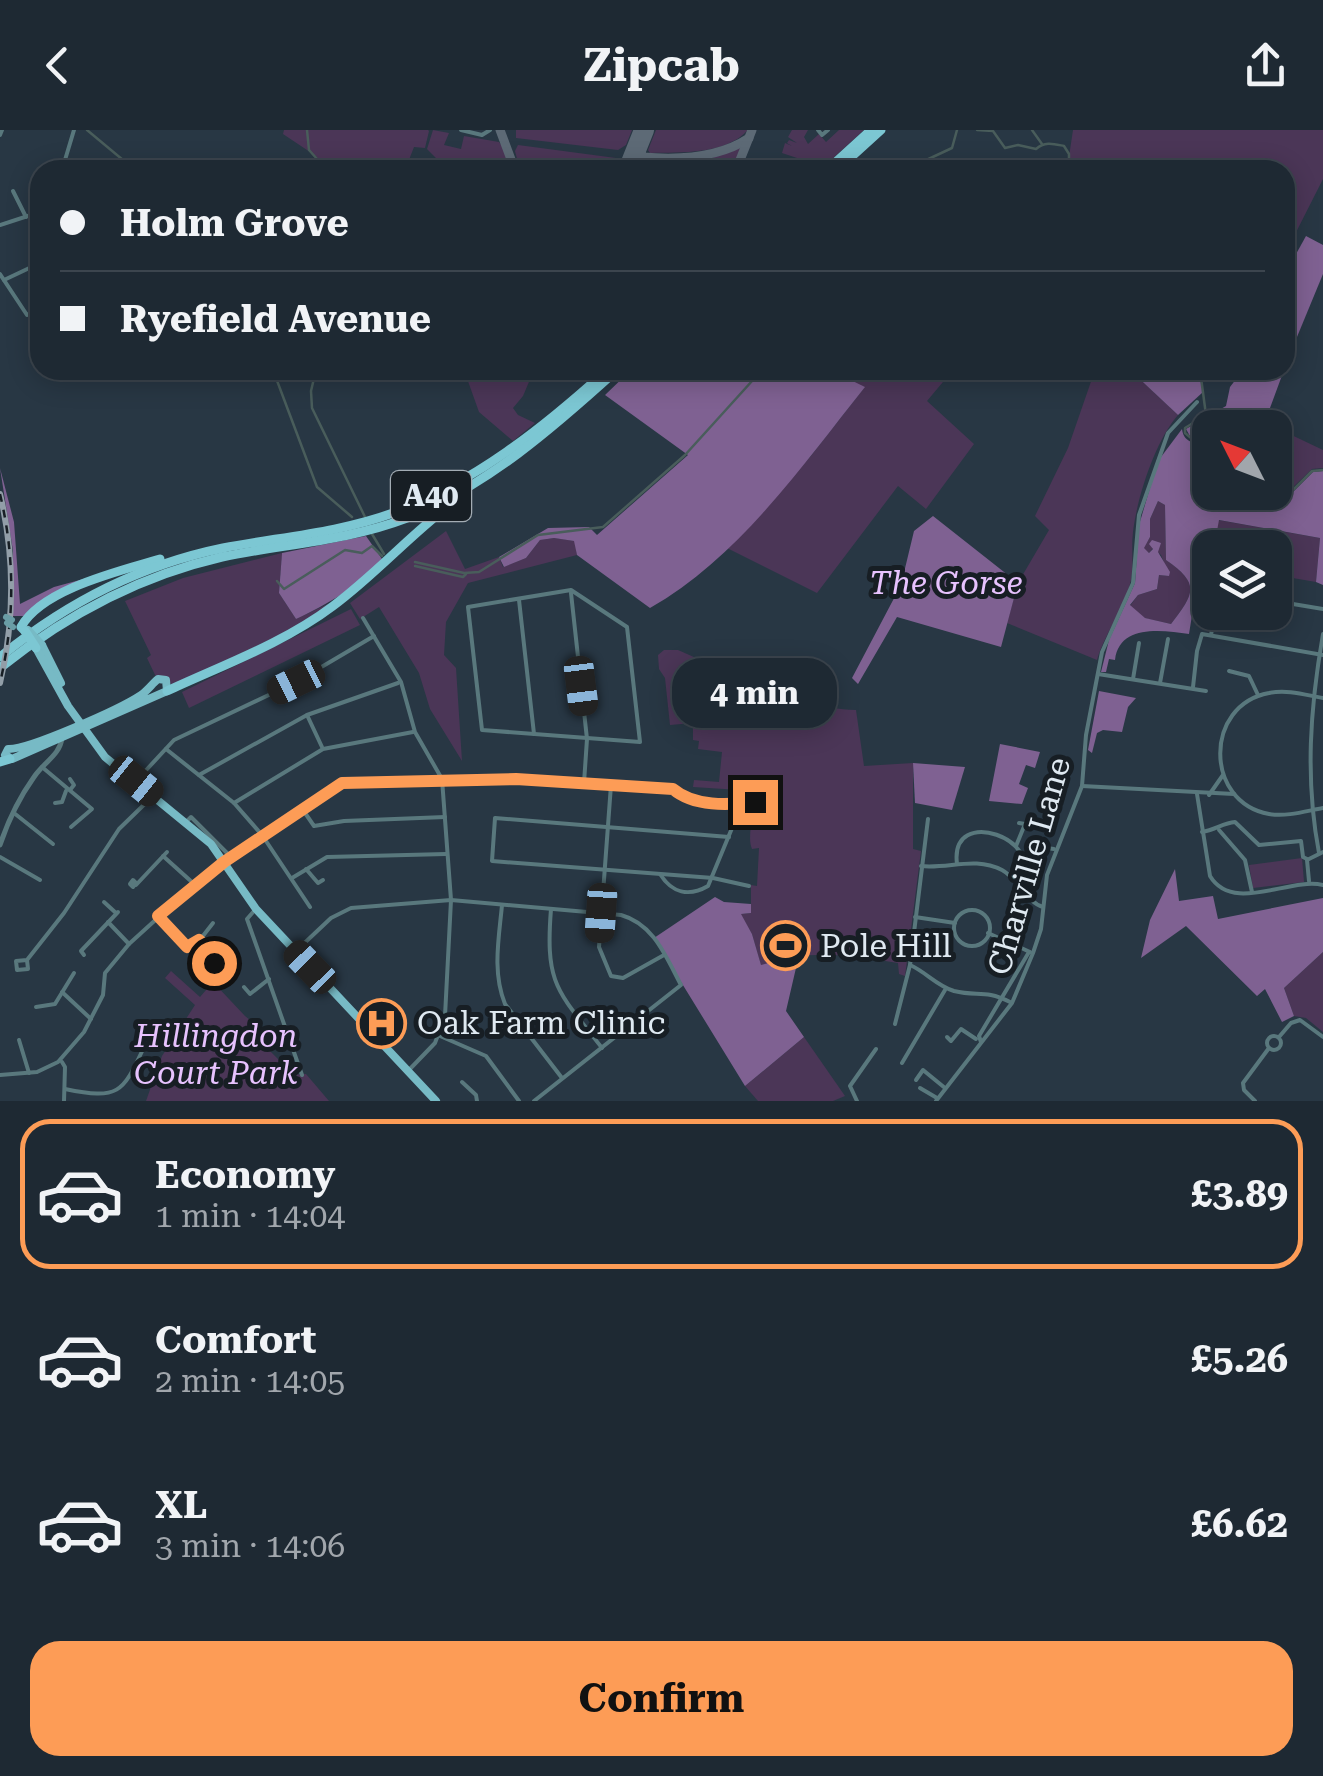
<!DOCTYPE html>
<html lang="en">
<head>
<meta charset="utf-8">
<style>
  body { margin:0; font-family:"Roboto Serif",serif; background:#2b353f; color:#f1f3f6; height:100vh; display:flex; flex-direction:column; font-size:38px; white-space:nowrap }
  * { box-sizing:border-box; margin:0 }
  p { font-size:32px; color:#a1a6ac }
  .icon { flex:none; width:55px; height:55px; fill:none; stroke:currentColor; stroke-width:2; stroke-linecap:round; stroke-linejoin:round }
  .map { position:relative; height:971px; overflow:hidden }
  .sheet { display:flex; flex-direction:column; background:#1e2933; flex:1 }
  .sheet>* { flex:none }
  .guide { position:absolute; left:30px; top:30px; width:1265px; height:220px; border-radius:30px; box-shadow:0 5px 25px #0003,0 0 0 2px #3c454e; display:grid; align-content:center; height:220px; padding:0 30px; background:#1e2933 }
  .needle { width:65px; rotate:312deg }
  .fabs { position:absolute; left:1192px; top:280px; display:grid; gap:20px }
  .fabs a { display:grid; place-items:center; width:100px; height:100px; border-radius:20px; background:#1e2933; box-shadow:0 5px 25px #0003,0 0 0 2px #3c454e; font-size:50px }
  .end { position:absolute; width:45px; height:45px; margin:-22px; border:12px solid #fd9c56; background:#111; box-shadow:0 0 0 5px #111 }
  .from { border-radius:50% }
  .bubble { position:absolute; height:70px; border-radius:30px; background:#1e2933; box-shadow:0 5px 25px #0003,0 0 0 2px #3c454e; font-size:32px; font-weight:700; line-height:70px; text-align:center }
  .car { position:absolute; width:30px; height:60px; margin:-30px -15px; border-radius:12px; box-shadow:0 0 8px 2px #0007; background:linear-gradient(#222 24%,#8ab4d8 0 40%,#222 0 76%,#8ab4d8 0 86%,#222 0) }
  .guide b { display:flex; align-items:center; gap:35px; height:95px; font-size:38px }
  .guide b+b { border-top:2px solid #3c454e }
  .guide i { width:25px; height:25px; background:#f1f3f6 }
  ul { padding:18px 0 0; list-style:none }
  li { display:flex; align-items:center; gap:30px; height:150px; margin:0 20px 15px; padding:0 10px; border:5px solid transparent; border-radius:30px }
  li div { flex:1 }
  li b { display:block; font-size:38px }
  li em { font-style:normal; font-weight:700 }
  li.current { border-color:#fd9c56 }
  li>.icon { width:90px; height:90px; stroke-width:1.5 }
  .button { display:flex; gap:20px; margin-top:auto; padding:20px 30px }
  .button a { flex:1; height:115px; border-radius:30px; background:#fd9c56; color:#111; font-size:40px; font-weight:700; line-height:115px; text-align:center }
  header { display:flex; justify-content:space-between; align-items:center; height:130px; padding:0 30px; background:#1e2933; font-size:45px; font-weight:700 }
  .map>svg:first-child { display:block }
</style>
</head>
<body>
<header><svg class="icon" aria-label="back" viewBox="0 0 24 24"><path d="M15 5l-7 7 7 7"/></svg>Zipcab<svg class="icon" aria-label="share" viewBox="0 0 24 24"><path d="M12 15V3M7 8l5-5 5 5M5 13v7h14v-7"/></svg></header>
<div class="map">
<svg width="1323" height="971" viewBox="0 0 1323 971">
  <rect width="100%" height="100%" fill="#283744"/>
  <g fill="#4b3657">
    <path d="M 284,0 L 428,0 L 429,1 L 425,18 L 414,17 L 405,40 L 327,40 L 316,26 L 283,4 Z"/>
    <path d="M 433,0 L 449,3 L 444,15 L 461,19 L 464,6 L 499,12 L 508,24 L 512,40 L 441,40 L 435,38 L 442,36 L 436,34 L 437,29 L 427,19 Z"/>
    <path d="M 516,0 L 632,0 L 626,15 L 618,20 L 516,8 Z"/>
    <path d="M 656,0 L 748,0 C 725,25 682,22 650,23 L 648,20 Z"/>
    <path d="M 792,0 L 808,0 L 804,7 L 808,14 L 819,4 L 826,12 L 839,0 L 864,0 L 820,40 L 805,40 L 806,37 L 800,29 L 782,23 L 785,13 L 792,16 L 787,13 L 789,10 L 797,13 L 788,7 Z"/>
    <path d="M 1073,0 L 1323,0 L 1323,49 L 1285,124 L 1285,40 L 1067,40 Z"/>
    <path d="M 518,15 L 616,28 L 619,32 L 616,40 L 520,40 L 515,21 Z"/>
    <path d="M 742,17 L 732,40 L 641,38 L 646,31 L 708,29 Z"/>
    <path d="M 464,240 L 534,240 L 523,266 L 513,278 L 518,285 L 535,293 L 513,311 L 479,282 Z"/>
    <path d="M 830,240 L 953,240 L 927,271 L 974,314 L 926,379 L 898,356 L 817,463 L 727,418 L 810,327 L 864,258 Z"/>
    <path d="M 1095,240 L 1130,240 L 1178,285 C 1155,311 1137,368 1133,402 C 1131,418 1134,434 1131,450 C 1126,475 1105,503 1097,530 L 1007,493 L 1018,453 L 1049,400 L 1035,386 L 1068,318 Z"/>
    <path d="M 1262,291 L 1323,320 L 1323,338 L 1312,339 L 1290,360 L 1258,374 L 1247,363 L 1275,362 L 1275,298 L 1263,297 Z"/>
    <path d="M 1158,371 L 1165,375 L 1166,430 C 1201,454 1194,464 1171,494 L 1144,488 L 1130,476 L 1138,465 L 1157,459 L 1159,445 L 1169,446 L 1161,425 L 1153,418 L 1149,423 L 1143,418 L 1150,407 L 1150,389 Z"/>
    <path d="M 1218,390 L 1320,408 L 1316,452 L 1275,445 L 1275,418 L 1214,418 Z"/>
    <path d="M 446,401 L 465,439 L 499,427 L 503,437 L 526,428 L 540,410 L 554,408 L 575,411 L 577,425 L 468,453 L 446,492 L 444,525 L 456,538 L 462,631 L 430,579 L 419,543 L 379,477 L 360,489 L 350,473 Z"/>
    <path d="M 282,423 L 279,463 L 296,489 L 334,471 L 296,497 L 172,557 L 168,547 L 156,547 L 147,528 L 151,525 L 125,471 L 183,448 Z"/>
    <path d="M 351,479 L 360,495 L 189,578 L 182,562 Z"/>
    <path d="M 664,520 L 678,520 L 739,547 L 745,556 L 748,577 L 750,548 C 786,562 817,580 856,580 L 864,636 L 913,633 L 913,719 L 921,721 L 905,846 L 899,844 L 898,833 C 851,825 807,818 761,836 L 752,804 L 740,784 L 751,783 L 751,755 L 757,756 L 759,718 L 752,719 C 746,706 756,678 755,661 L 693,657 L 694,650 L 719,652 L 722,622 L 698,619 L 699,611 L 693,610 L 693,593 L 670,595 L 665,548 L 659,539 L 658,525 Z"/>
    <path d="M 1302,728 L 1304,752 L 1253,758 L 1249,735 Z"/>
    <path d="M 1323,822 L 1323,902 L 1306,888 L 1294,886 L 1284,858 Z"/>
    <path d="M 171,841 L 200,867 L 213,852 L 245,886 L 272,908 L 265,916 L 280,931 L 287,945 L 306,944 L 329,971 L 146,971 L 162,926 L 195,875 L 165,848 Z"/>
    <path d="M 804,907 L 845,966 L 833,971 L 758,971 L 745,956 Z"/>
  </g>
  <g fill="#7f6192" fill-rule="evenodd">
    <path d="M 1306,106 L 1323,115 L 1323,144 L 1285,236 L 1285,144 Z"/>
    <path d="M 631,240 L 830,240 L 865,257 C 802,336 739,427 650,478 L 577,425 L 574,411 L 554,408 L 540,410 L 526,428 L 504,437 L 499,427 L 548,398 L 589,397 L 597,405 L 688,325 L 605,265 Z"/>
    <path d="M 1130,240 L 1198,240 L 1203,262 L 1178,285 Z"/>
    <path d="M 1243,240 L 1284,240 L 1263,297 L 1210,298 L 1210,311 L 1191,308 L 1186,299 L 1226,276 L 1230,257 Z"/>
    <path d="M 1182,299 C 1184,315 1198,313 1210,314 L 1210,362 L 1245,363 L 1252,375 L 1293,362 L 1313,342 L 1323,341 L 1323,455 L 1316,452 L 1320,408 L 1219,390 L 1214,417 L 1210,418 L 1210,442 L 1197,454 L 1189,504 C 1162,500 1119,494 1115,530 L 1109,529 L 1106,542 L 1101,542 L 1109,510 L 1135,453 L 1139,395 L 1158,331 ZM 1158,371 L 1165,375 L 1166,430 C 1201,454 1194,464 1171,494 L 1145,488 L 1130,475 L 1138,465 L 1157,459 L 1159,445 L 1169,446 L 1170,442 L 1158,422 L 1161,413 L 1152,410 L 1149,414 L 1153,419 L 1149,423 L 1144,418 L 1150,407 L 1150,389 Z"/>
    <path d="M 0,338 L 14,392 L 20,474 L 54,457 L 135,435 L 35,477 L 24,486 L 13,486 L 13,421 Z"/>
    <path d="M 933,386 L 1018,453 L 1001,517 L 897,487 L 858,554 L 852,548 L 901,455 L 914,401 Z"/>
    <path d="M 366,406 L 382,429 C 358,457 328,474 296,489 L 279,463 L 282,423 Z"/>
    <path d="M 1099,561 L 1136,568 L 1128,577 L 1122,602 L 1103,600 L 1097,603 L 1092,623 L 1088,620 Z"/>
    <path d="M 1000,614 L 1040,622 L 1035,638 L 1026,635 L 1019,654 L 1028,658 L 1022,674 L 989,671 Z"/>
    <path d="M 913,633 L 965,637 L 952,680 L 915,673 Z"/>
    <path d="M 1175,739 L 1179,771 L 1213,766 L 1218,789 L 1323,768 L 1323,822 L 1284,858 L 1294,886 L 1282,892 L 1265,859 L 1257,866 L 1186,796 L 1141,828 L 1150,790 Z"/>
    <path d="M 715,767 L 724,772 L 751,774 L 751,783 L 741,784 L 752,804 L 761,835 L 799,825 L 786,881 L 804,907 L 745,956 L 654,808 Z"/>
  </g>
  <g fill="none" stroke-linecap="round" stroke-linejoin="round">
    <g stroke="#495d5b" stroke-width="2.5">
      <path d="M 87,0 L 135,40"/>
      <path d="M 307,0 L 309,20 L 327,40"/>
      <path d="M 977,0 L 993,1 L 1005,18 L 1018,15 L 1036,19 C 1045,11 1054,14 1064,16 L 1069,24 L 1069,40"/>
      <path d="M 1032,0 L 1042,14"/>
      <path d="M 905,40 L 952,18 L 957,0"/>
      <path d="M 273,240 L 317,357 L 352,387"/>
      <path d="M 316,240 L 311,261 L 312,278 L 366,389"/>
      <path d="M 1200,240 L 1206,285 L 1185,298 L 1185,303 L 1197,313 L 1210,312"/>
      <path d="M 1245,362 L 1258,376 L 1291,362 L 1312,341 L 1323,340"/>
      <path d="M 372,404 L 384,424"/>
      <path d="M 415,432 L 464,443 L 479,442 L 538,405 L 603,397 L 685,325 L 762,240"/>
      <path d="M 415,436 L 463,447 L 466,444"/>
      <path d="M 277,451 L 284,459 L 345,420 L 362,423 L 372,416 L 382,426"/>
    </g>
    <g stroke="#5d6a76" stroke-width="9">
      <path d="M 500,0 L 515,40"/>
      <path d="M 638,15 L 643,27 C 678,30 719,28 749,8"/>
      <path d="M 736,40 L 752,0"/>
    </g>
    <path stroke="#5d6a76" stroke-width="20" d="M 628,40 L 644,0"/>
    <g stroke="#59787d" stroke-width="4">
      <path d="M 461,0 L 482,5 L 490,0"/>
      <path d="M 818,0 L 822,5 L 828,0"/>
      <path d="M 0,5 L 2,0"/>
      <path d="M 62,40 L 74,0"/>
      <path d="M 13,61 L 26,87"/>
      <path d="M 0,95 L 40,82"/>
      <path d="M 0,144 L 27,185 L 40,179"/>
      <path d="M 4,150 L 40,133"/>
      <path d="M 571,460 L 627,497 L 640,612 L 482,600 L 468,477 Z"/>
      <path d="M 571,463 L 587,609 L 584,653"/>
      <path d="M 519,470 L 534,604"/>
      <path d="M 1275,471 L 1323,479"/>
      <path d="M 363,488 L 401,552 L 415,602 L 442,649 L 451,770 L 445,886 L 435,913 L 408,941"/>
      <path d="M 1211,505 L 1215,482"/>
      <path d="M 1229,541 L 1249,546 L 1258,565"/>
      <path d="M 1098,544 L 1206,561"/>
      <path d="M 1133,549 L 1139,513"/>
      <path d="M 1160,553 L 1168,509"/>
      <path d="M 1193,557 L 1197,521 L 1202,504 L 1323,525"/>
      <path d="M 1323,568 C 1306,565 1287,559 1269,563 C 1204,575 1204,672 1269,684 C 1287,687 1306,681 1323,678"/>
      <path d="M 307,585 L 322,617"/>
      <path d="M 166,619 L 234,673 L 262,705 L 310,777"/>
      <path d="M 42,637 L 92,679 L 71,697"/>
      <path d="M 199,645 L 307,585 L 398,553"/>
      <path d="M 70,649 L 74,655 L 70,660"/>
      <path d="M 137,650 L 174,610 L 296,552 L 374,506"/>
      <path d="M 611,655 L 599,817 L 611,846 L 623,848 L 664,825"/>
      <path d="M 1082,656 L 1234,664"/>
      <path d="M 1197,664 L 1210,746 C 1233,784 1289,747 1323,755"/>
      <path d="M 1209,665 L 1223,645"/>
      <path d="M 55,673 L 62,672 L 66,661"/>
      <path d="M 234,673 L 323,619 L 413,602"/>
      <path d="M 303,680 L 314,696 L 344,691 L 445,687"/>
      <path d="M 14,683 L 53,714"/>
      <path d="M 186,692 L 191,687 L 228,724"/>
      <path d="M 1219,700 L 1245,730 L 1252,762"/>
      <path d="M 1202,702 C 1215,700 1223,693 1235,692 L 1259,715 L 1301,711 L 1303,727 L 1307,729"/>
      <path d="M 729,707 L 495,688 L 492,731 L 713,748 L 749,756"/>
      <path d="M 1016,716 L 1025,694 L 1019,693"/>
      <path d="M 1039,717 L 1054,719"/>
      <path d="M 1319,723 C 1305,649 1310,578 1323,504"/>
      <path d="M 163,726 L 193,753"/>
      <path d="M 0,727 L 40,750"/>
      <path d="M 957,734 C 949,673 1050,711 1018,752"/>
      <path d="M 921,736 C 949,739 975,726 1002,740 C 1019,749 1026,772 1043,777"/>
      <path d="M 306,739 L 318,753 L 323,750"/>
      <path d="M 660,744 C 672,763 689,767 708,756 L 742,674"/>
      <path d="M 292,748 L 327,727 L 446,724"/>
      <path d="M 133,750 L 136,753 L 133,757 L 130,754 Z"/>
      <path d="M 1309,751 L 1307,730 L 1323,722"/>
      <path d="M 136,755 L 167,722"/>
      <path d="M 104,772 L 116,783"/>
      <path d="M 502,775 C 499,808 492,842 505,874 L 562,948"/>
      <path d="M 551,779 C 545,855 557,860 602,918"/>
      <circle cx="972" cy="798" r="18"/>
      <path d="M 254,781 L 247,789 L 302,945"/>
      <path d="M 158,786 L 187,817 L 199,811 L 215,829 L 212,839 L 227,853"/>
      <path d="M 915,787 L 955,793"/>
      <path d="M 108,792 L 129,814"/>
      <path d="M 988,803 L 1030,822"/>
      <path d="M 199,811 L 213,793"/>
      <path d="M 296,821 L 331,788 L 351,778 L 451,770 L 621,785 C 654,794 666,827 681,855 L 534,971"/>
      <path d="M 84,825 L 81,821 L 118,782"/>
      <path d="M 27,830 L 16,831 L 17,840 L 28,839 L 27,830 L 64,783 L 119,699 L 154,665"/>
      <path d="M 910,835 C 926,842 937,856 954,861 C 978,867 984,859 1010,872"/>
      <path d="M 201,850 L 212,839"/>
      <path d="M 244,857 L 250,864 L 269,849"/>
      <path d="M 62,862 L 91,889"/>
      <path d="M 36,877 L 55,874 L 74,843"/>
      <path d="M 895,894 L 910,835 L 928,689"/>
      <circle cx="1274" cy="913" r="7"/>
      <path d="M 440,906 L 486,926 L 519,971"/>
      <path d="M 947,907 L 951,911 L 961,899 L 976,909"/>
      <path d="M 1279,907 L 1291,893 L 1300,890 L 1323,907"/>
      <path d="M 19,910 L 29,943"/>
      <path d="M 981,912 L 979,906 L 1029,822"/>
      <path d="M 62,932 L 65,937 L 64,971"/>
      <path d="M 902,933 L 945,860"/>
      <path d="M 0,945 L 37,942 L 58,932 L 84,902 L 103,865 L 105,843 L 129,814 L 195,754 L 337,655 L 517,649 L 673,659 C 694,676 728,675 755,672"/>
      <path d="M 916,950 L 923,940 L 945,958"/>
      <path d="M 462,952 L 476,965 L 477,971"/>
      <path d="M 920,958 L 937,968"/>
      <path d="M 65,959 C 122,971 123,961 146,913"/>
      <path d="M 857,971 L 850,956 L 876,919"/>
      <path d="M 936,971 L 1012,873 L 1033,823 L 1041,799 L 1047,745 L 1082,656 L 1086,605 L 1102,522 L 1133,453 L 1139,385 L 1168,303 L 1197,272"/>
      <path d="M 1255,971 L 1244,960 L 1243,953 L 1269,918"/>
    </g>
    <path stroke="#59787d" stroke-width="5" d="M 0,715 C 8,691 19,668 34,647 C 44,632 60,625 62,608"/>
    <g stroke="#77bac5" stroke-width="8">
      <path d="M 42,515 L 61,553"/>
      <path d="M 36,518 L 68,576 L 105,627 L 211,714 L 256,779 L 436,971"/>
      <path d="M 158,549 L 166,550 L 167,561 L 12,629 L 5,625 L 8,619 C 28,620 120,579 141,565 C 147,561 152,554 158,549 Z"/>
    </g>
    <g stroke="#7cc7d3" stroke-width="9">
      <path d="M 827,40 L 871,0"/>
      <path d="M 837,40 L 881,0"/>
      <path d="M 25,501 L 21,497 C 42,459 120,441 160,429"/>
      <path d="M 0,527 C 65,474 140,435 223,418 C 280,407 338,403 393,383 C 475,352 543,298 607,240"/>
      <path d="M 0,538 C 66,485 139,446 222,427 C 284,414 347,411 407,388 C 488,355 553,298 617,240"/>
      <path d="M 167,561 C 223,535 284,513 333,476 C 379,442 416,398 463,365"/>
      <path d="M 0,632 L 10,629"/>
    </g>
    <defs>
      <path id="rail" d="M 0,364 C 15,427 15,489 0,553"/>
    </defs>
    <use href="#rail" stroke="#929ea8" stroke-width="6"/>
    <use href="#rail" stroke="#171e24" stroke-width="2.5" stroke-dasharray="8" stroke-linecap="butt"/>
    <g stroke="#6a9da6" stroke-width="6">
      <path d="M 6,487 L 12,490"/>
      <path d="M 7,493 L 13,497"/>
    </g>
    <path stroke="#77bac5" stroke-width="8" d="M 28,500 L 42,515"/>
    <path stroke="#7cc7d3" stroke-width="9" d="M 25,501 L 36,518"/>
  </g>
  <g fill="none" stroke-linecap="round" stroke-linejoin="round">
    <path stroke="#fd9c56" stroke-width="12" d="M 214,833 L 211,822 L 199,810 L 187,817 L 158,786 L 224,732 L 342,653 L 516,649 L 673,659 C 694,677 728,675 755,672"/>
  </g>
  <defs>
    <symbol id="stadium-ring" viewBox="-11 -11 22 22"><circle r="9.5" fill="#171e24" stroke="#fd9c56" stroke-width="1.5"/><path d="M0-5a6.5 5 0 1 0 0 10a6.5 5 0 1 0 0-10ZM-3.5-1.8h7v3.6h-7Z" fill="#fd9c56"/></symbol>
    <symbol id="hospital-ring" viewBox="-11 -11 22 22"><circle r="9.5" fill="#171e24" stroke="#fd9c56" stroke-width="1.5"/><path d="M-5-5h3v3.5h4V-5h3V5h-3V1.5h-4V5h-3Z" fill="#fd9c56"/></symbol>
  </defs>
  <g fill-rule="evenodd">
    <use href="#stadium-ring" x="758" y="788" width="55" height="55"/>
    <use href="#hospital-ring" x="354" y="866" width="55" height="55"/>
  </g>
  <g text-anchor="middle" stroke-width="10" stroke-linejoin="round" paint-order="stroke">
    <rect fill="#171e24" stroke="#a3acb4" stroke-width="2.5" x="391" y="341" width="80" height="50" rx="8"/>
    <g font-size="30" font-weight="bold" fill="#dfe9f1">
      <text x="431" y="376">A40</text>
    </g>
    <g font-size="32" font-style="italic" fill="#e7c2fe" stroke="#171e24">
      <text x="946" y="464">The Gorse</text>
      <text x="216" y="917">Hillingdon<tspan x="216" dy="37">Court Park</tspan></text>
    </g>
    <g font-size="32" fill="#dfe9f1" stroke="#171e24">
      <text transform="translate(1029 736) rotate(-74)" y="11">Charville Lane</text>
    </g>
    <g font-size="32" fill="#dfe9f1" stroke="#171e24" text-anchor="start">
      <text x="820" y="827">Pole Hill</text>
      <text x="417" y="904">Oak Farm Clinic</text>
    </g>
  </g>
</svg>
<div class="fabs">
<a><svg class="needle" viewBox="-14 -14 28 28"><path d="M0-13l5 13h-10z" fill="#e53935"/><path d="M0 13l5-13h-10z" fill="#a1a6ac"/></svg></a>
<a><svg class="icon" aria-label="layers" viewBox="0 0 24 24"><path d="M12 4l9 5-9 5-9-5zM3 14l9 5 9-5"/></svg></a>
</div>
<i class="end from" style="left:214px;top:833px"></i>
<i class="end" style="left:755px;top:672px"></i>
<div class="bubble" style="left:672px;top:528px;width:165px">4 min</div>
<i class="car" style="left:296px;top:552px;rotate:244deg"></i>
<i class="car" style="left:581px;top:556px;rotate:173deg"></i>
<i class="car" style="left:136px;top:651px;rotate:129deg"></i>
<i class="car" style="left:601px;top:783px;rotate:184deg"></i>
<i class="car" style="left:310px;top:837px;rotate:316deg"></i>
<div class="guide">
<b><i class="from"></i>Holm Grove</b>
<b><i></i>Ryefield Avenue</b>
</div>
</div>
<section class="sheet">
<ul>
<li class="current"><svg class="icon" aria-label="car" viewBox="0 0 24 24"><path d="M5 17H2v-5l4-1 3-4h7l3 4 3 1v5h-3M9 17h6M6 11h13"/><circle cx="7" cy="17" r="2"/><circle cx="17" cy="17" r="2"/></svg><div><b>Economy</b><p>1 min · 14:04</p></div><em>£3.89</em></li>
<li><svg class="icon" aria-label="car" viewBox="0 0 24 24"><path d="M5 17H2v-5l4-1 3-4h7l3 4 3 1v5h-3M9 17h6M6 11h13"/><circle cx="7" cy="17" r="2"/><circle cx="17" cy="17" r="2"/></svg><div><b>Comfort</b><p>2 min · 14:05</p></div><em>£5.26</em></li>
<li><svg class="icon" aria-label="car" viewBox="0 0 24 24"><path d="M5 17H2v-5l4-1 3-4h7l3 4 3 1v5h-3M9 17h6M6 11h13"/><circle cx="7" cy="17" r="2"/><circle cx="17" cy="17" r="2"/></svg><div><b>XL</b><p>3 min · 14:06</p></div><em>£6.62</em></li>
</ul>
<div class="button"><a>Confirm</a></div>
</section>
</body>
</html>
